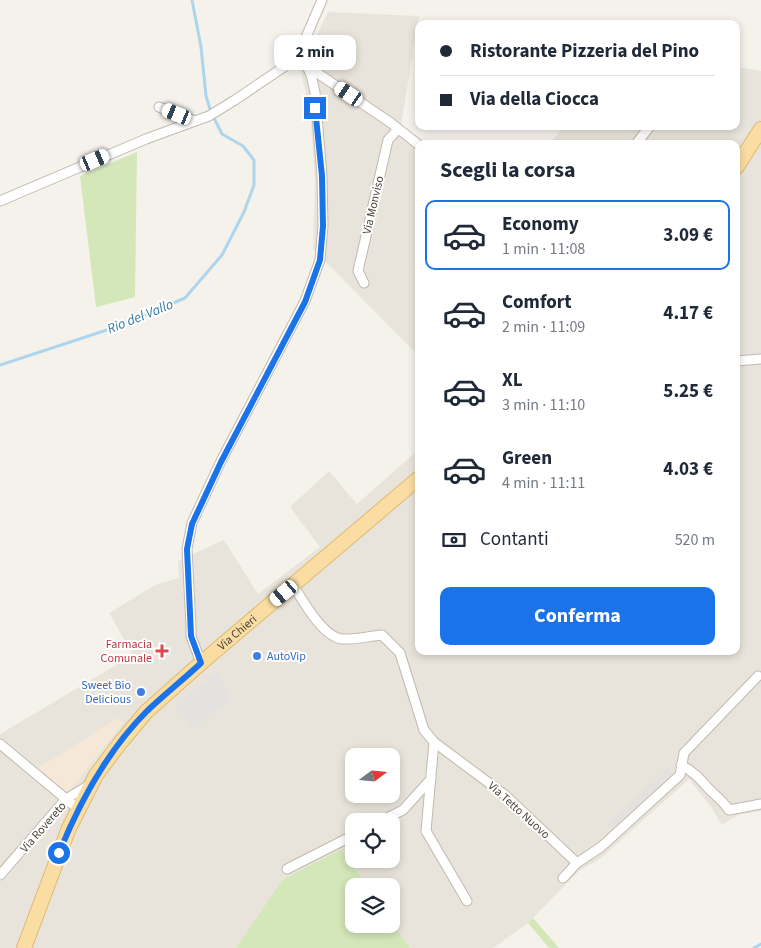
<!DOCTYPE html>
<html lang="it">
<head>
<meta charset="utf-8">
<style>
  body { margin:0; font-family:"Source Sans 3",sans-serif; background:#f6f6f7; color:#1f2937; height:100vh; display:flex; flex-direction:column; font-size:19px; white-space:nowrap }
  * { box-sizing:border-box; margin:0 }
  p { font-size:16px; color:#747a83 }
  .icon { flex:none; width:28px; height:28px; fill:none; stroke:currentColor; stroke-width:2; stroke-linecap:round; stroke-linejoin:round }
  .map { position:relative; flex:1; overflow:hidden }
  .details { position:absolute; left:415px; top:140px; width:325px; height:515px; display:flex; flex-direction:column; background:#fff; border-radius:10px; box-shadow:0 2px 8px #0003 }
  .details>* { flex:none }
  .hud { position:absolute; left:415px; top:20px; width:325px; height:110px; border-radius:10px; box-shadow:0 2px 8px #0003; display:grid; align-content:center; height:110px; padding:0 25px; background:#fff }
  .needle { width:32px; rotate:74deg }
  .buttons { position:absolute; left:345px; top:748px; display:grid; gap:10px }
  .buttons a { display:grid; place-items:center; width:55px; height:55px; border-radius:10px; background:#fff; box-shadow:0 2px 8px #0003; font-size:25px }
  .end { position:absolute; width:22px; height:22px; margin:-11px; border:6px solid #1a73e8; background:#fff; box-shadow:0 0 0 2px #fff }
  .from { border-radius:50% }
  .bubble { position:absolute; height:35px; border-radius:10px; background:#fff; box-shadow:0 2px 8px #0003; font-size:16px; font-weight:700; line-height:35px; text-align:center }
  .car { position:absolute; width:15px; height:30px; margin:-15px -8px; border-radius:6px; box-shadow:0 0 4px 1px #0007; background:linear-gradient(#fff 24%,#345 0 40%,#fff 0 76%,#345 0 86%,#fff 0) }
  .hud b { display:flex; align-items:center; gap:18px; height:48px; font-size:19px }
  .hud b+b { border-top:1px solid #e0e1e3 }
  .hud i { width:12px; height:12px; background:#1f2937 }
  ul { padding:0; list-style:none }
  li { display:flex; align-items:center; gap:15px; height:70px; margin:0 10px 8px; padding:0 15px; border:2px solid transparent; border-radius:10px }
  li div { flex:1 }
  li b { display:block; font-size:19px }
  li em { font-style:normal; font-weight:700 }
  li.current { border-color:#1a73e8 }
  li>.icon { width:45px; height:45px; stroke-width:1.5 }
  h2 { padding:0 25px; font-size:22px; line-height:60px }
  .pay { display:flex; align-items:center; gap:12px; height:55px; padding:0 25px; font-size:19px }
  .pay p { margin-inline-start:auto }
  .cta { display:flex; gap:10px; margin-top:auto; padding:10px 25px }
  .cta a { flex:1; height:58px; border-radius:10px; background:#1a73e8; color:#fff; font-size:20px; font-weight:700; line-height:58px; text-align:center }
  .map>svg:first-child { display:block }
</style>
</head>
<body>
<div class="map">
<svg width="761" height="948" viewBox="0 0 761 948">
  <rect width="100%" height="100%" fill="#f5f2ec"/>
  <g fill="#e9e4db" fill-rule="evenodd">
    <path d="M 328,12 L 419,16 L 401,125 L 427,144 L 419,144 L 419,356 L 313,249 L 315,181 L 310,109 L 300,69 Z"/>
    <path d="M 736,67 L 761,71 L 761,811 L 738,815 L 722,825 L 711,807 L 689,779 L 600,859 L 580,870 L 528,923 L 493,948 L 410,948 L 391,921 L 391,886 L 367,886 L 341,849 L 282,880 L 236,948 L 0,948 L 0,734 L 133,655 L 109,613 L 155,585 L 179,578 L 178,561 L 224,540 L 258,594 L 320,547 L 290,507 L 329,471 L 357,504 L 419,449 L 419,651 L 736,651 L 736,144 L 550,144 L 564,126 L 736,126 ZM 354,756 L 391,756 L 391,794 L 354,794 ZM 354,821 L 391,821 L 391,859 L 354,859 Z"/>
  </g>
  <path fill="#f5e8d9" d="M 118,718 L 123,723 L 68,793 L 38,768 Z"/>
  <g fill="#d3e7b8">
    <path d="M 137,152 L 135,297 L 96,307 L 80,176 Z"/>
    <path d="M 341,849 L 367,886 L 354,886 L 354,924 L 391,924 L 391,921 L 410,948 L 236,948 L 282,880 Z"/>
    <path d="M 533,918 L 559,948 L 549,948 L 528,923 Z"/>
  </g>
  <g fill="#e4e2e0">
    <path d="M 219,671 L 224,687 L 230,699 L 193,729 L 175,707 Z"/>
    <path d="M 668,767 L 673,773 L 612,830 L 607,824 Z"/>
  </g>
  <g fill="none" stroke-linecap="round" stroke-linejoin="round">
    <g stroke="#add5ed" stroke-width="3">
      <path d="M 192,0 L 201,47 L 206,96 L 210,109"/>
      <path d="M 0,365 L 119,326 L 185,298 L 222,255 L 244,212 L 254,185 L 254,160 L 243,146 L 222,134 L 213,116"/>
      <path d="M 754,948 L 761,944"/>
    </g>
    <defs>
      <g id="minor">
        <path d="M 307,66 L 391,123 L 419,145"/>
        <path d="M 159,107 L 195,121"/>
        <path d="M 636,144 L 650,126"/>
        <path d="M 0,201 L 146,139 L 195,121 L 209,116 L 235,100 L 297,58 L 322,0"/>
        <path d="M 364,283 L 358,271 L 388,140 L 398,129"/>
        <path d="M 736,361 L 761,359"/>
        <path d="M 293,585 C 303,601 323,637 342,639 C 355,640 369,636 382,635 L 400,653 L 424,730 L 434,742 L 426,831 L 467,901"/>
        <path d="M 201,663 L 191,636 L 191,626 L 187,549 L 192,523 L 221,461 L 305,301 L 320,260 L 323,226 L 322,176 L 315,92 L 311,75 L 307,66 L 297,58"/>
        <path d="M 434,742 L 505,795 L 577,863"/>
        <path d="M 0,744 L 78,809"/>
        <path d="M 681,765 C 693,771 700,779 709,789 C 716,796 723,801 729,810 L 761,804"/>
        <path d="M 381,821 L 403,810 L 431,779"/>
        <path d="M 287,869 L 354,835"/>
        <path d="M 0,875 L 66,799 L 91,784"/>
        <path d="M 563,878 L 577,863 L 601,847 L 680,775 L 684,753 L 758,676"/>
      </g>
      <g id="primary">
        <path d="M 736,168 L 761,129"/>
        <path id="s1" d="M 24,948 L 69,828 L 96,775 L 120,743 L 146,712 L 201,663 L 419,478"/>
      </g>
    </defs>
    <use href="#minor" stroke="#c0baaf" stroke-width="11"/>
    <use href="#primary" stroke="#deba71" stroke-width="16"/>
    <use href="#minor" stroke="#fff" stroke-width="9"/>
    <use href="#primary" stroke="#f9dda2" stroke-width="14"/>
  </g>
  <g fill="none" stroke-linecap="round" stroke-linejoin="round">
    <path stroke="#1a73e8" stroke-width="6" d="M 59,853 C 80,801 107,751 147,711 C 165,694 184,679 201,663 L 191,636 L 190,613 L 187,549 L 192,524 L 221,462 L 305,302 L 320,260 L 323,226 L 322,176 L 315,108"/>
  </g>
  <path fill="#e0444e" stroke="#fff" stroke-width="2" d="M159.5 643.5h5v5h5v5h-5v5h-5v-5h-5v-5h5z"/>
  <g fill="#3f7fe0" stroke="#fff" stroke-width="2">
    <circle cx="257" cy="656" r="5"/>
    <circle cx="141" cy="692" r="5"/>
  </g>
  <g text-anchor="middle" stroke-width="4" stroke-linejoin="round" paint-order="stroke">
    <g font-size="12" fill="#4a433a" stroke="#fff">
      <text transform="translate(373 205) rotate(-77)" y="4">Via Monviso</text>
      <text dy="4" stroke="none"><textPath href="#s1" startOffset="389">Via Chieri</textPath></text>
      <text transform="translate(519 810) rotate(42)" y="4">Via Tetto Nuovo</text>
      <text transform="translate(43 827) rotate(-49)" y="4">Via Rovereto</text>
    </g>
    <g font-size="12" fill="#be3a42" stroke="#fff" text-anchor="end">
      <text x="152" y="648">Farmacia<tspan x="152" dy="14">Comunale</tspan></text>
    </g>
    <g font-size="12" fill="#366cbe" stroke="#fff" text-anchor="start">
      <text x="267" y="660">AutoVip</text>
      <text x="131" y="689" text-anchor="end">Sweet Bio<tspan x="131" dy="14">Delicious</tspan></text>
    </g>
    <g font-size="14" font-style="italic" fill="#357ba9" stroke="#fff">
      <text transform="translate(140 316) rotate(-22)" y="5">Rio del Vallo</text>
    </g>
  </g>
</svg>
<div class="buttons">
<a><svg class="needle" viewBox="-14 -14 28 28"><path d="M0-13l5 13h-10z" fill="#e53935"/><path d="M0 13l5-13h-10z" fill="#747a83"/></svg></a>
<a><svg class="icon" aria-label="locate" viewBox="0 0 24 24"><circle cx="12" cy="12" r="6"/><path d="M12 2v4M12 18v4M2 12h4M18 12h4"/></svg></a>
<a><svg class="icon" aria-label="layers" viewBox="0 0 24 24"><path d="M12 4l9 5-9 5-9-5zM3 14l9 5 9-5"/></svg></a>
</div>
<i class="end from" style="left:59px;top:853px"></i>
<i class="end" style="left:315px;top:108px"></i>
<div class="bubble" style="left:274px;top:35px;width:82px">2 min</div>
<i class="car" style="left:349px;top:94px;rotate:304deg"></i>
<i class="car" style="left:177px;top:114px;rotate:292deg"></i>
<i class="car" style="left:95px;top:160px;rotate:67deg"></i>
<i class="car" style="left:284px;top:593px;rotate:230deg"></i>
<div class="hud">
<b><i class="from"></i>Ristorante Pizzeria del Pino</b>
<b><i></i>Via della Ciocca</b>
</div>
<section class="details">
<h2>Scegli la corsa</h2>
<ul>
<li class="current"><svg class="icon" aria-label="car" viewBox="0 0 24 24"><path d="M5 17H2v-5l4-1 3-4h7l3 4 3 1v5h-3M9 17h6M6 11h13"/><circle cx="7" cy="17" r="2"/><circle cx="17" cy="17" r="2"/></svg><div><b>Economy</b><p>1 min · 11:08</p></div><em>3.09 €</em></li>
<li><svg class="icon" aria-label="car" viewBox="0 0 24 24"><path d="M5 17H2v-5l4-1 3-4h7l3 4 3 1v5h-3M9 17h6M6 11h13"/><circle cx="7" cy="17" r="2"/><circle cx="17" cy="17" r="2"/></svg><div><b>Comfort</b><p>2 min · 11:09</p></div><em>4.17 €</em></li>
<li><svg class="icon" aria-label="car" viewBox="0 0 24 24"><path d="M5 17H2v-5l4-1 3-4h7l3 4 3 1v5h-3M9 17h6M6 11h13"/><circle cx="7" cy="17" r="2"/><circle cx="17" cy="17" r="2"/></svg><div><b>XL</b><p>3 min · 11:10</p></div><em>5.25 €</em></li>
<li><svg class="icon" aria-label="car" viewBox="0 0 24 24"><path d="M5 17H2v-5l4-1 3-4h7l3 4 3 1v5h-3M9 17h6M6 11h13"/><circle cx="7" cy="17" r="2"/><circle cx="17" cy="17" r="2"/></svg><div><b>Green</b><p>4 min · 11:11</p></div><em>4.03 €</em></li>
</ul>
<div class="pay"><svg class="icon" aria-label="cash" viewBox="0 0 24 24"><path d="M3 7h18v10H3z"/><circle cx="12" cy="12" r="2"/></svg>Contanti<p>520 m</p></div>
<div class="cta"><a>Conferma</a></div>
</section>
</div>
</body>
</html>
